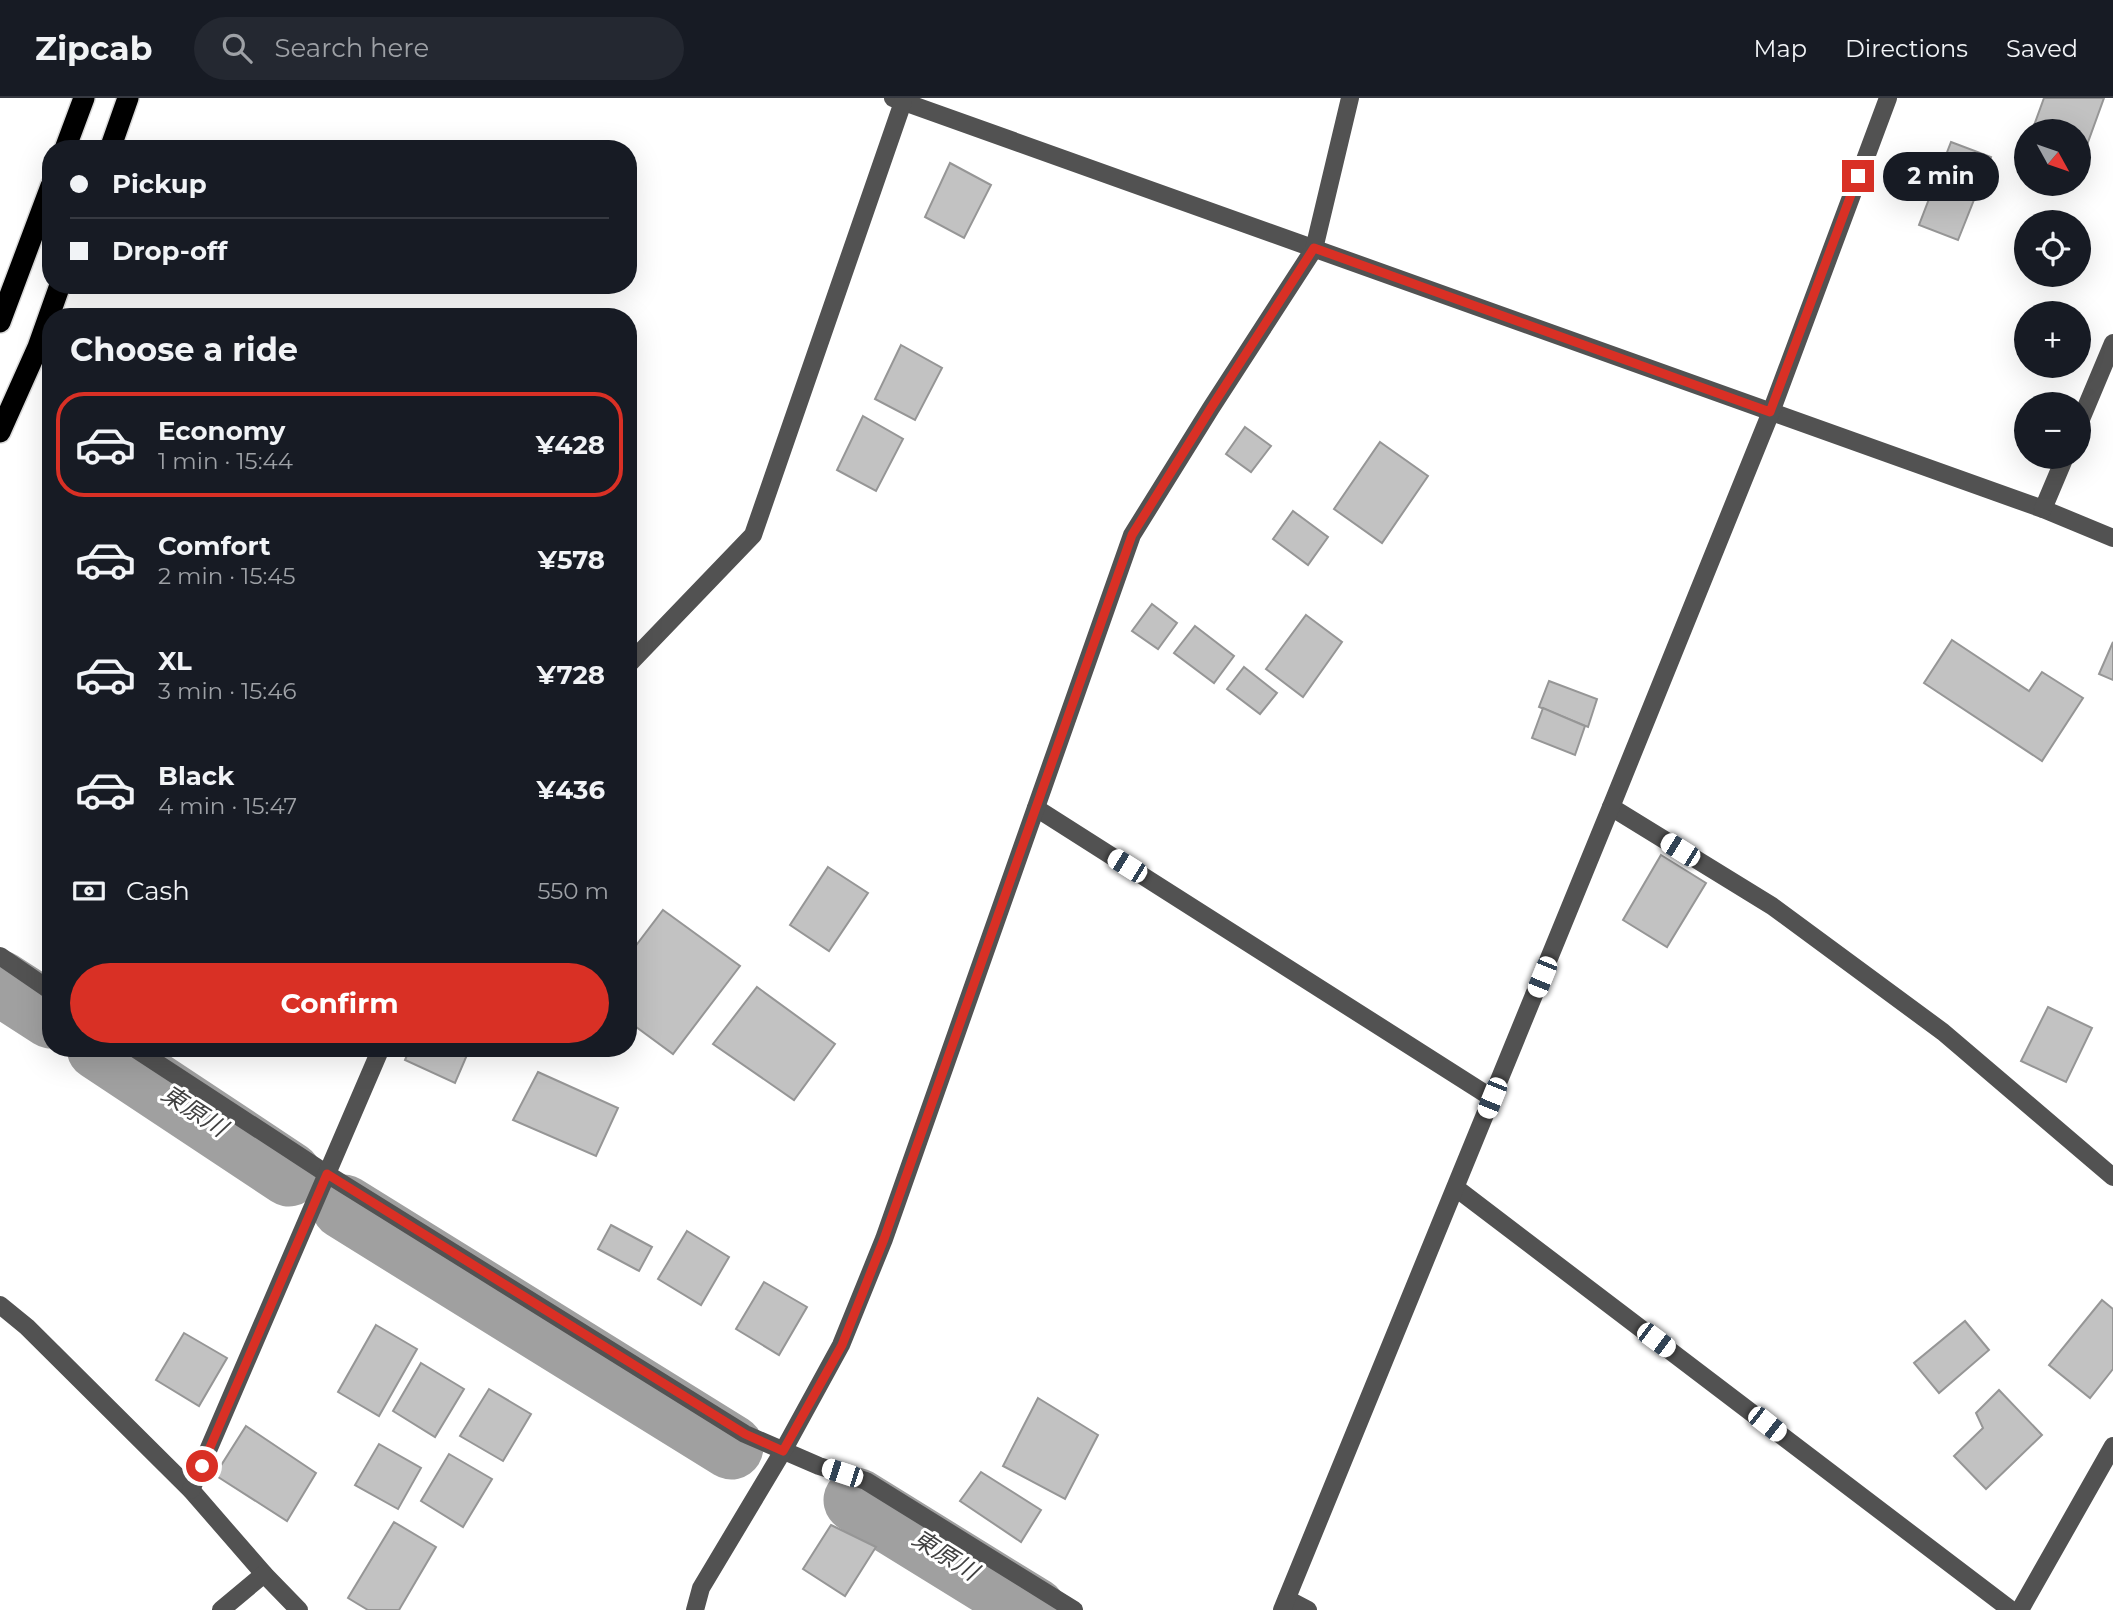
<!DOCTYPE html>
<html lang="en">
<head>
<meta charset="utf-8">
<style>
  body { margin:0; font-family:Montserrat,"Noto Sans JP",sans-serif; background:#242831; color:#f1f3f6; height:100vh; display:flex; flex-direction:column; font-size:26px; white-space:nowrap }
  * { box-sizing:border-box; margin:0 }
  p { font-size:23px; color:#9ea1a6 }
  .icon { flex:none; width:38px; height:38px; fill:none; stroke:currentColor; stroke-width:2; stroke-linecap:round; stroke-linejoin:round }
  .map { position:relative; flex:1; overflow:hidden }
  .details { position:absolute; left:42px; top:210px; width:595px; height:749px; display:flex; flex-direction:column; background:#171b24; border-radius:28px; box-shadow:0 7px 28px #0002 }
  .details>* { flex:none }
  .hud { position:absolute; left:42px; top:42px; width:595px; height:154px; border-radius:28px; box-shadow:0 7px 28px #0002; display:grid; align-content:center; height:154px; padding:0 28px; background:#171b24 }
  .needle { width:46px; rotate:130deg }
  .tools { position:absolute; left:2014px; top:21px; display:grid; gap:14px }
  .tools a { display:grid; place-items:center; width:77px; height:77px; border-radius:50%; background:#171b24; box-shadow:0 7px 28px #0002; font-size:35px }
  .end { position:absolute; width:32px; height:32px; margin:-16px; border:9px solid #d93025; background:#fff; box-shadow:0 0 0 4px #fff }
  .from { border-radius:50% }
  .bubble { position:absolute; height:49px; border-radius:24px; background:#171b24; box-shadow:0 7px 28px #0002; font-size:23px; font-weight:700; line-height:49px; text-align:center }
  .car { position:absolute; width:21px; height:42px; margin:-21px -10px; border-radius:9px; box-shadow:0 0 5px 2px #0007; background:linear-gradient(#fff 24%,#345 0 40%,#fff 0 76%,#345 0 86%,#fff 0) }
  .hud b { display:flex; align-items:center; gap:24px; height:66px; font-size:26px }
  .hud b+b { border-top:2px solid #363941 }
  .hud i { width:18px; height:18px; background:#f1f3f6 }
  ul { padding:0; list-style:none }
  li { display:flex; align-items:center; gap:21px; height:105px; margin:0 14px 10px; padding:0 14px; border:4px solid transparent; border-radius:28px }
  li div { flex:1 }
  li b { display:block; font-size:26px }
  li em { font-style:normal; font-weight:700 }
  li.current { border-color:#d93025 }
  li>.icon { width:63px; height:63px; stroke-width:1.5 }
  h2 { padding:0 28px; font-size:32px; line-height:84px }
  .pay { display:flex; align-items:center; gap:18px; height:77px; padding:0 28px; font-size:26px }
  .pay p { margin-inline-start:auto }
  .action { display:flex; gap:14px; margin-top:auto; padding:14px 28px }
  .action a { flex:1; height:80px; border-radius:42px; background:#d93025; color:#fff; font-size:28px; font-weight:700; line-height:80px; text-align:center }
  header { display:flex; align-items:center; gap:42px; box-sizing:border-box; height:98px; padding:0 35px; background:#171b24; border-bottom:2px solid #363941 }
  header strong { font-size:33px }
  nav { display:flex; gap:38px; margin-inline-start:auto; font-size:24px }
  .search { width:490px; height:63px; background:#242831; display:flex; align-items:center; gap:18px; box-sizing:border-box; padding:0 24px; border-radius:38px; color:#9ea1a6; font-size:26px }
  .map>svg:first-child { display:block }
</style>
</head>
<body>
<header>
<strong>Zipcab</strong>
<div class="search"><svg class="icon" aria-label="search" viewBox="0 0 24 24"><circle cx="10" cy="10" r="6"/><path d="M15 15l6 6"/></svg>Search here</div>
<nav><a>Map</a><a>Directions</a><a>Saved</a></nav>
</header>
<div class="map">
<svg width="2113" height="1512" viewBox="0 0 2113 1512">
  <rect width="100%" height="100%" fill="#fff"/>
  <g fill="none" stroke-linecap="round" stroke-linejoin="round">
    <g stroke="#a0a0a0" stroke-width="65">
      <path d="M 0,885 L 51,918"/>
      <path d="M 99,950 L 289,1076"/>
      <path d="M 344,1109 L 731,1349"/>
      <path d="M 856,1402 L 1034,1512"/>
    </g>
  </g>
  <g fill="#c2c2c2" stroke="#969696" stroke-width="2">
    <path d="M 2044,0 L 2104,0 L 2079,69 L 2079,33 L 2032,33 Z"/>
    <path d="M 1951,44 L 1991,59 L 1958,142 L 1919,127 Z"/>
    <path d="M 950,65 L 991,87 L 964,140 L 925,119 Z"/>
    <path d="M 901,247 L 942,270 L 915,322 L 875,301 Z"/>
    <path d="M 863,318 L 903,341 L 876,393 L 837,372 Z"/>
    <path d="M 1245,329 L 1271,348 L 1251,374 L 1226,356 Z"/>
    <path d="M 1380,344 L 1428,378 L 1382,445 L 1334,411 Z"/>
    <path d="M 1293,413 L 1328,439 L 1308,467 L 1273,441 Z"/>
    <path d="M 1152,506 L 1177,525 L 1158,551 L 1132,533 Z"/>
    <path d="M 1306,517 L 1342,544 L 1303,599 L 1266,571 Z"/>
    <path d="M 1195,528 L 1234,558 L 1214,585 L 1174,555 Z"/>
    <path d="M 1952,542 L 2029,593 L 2042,574 L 2083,600 L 2042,663 L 1924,585 Z"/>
    <path d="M 2113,544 L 2113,582 L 2099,576 Z"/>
    <path d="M 1244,569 L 1277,595 L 1260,616 L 1227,591 Z"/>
    <path d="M 1549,583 L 1597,601 L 1588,629 L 1539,609 Z"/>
    <path d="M 1543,610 L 1585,628 L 1575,657 L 1532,640 Z"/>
    <path d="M 1661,757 L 1706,785 L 1667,849 L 1623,822 Z"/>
    <path d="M 828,769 L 868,795 L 829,853 L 790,827 Z"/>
    <path d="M 663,812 L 740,868 L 673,956 L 628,923 L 628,858 Z"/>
    <path d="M 757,889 L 835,946 L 794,1002 L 713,946 Z"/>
    <path d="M 2048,909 L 2092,930 L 2066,984 L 2021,963 Z"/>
    <path d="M 410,950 L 470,950 L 455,985 L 405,962 Z"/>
    <path d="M 538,974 L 618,1010 L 596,1058 L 513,1022 Z"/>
    <path d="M 611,1127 L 652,1149 L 639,1173 L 598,1151 Z"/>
    <path d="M 687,1133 L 729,1159 L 701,1207 L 658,1181 Z"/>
    <path d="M 764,1184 L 807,1209 L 779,1257 L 736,1231 Z"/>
    <path d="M 2102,1202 L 2113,1211 L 2113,1271 L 2090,1300 L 2049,1267 Z"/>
    <path d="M 1965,1223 L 1989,1252 L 1939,1295 L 1914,1265 Z"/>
    <path d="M 376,1227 L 417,1251 L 379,1318 L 338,1294 Z"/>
    <path d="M 184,1235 L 227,1260 L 199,1308 L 156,1282 Z"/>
    <path d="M 421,1265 L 464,1291 L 435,1339 L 393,1313 Z"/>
    <path d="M 489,1291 L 531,1316 L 503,1363 L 460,1338 Z"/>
    <path d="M 1999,1292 L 2042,1337 L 1986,1391 L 1954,1358 L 1983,1330 L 1976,1315 Z"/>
    <path d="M 1038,1300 L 1098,1337 L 1065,1401 L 1003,1368 Z"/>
    <path d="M 246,1328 L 316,1375 L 287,1423 L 215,1377 Z"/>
    <path d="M 379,1346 L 421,1370 L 398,1411 L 355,1387 Z"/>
    <path d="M 449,1356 L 492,1381 L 463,1429 L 421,1403 Z"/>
    <path d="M 981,1374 L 1041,1412 L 1021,1444 L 960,1403 Z"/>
    <path d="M 394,1424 L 436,1449 L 399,1512 L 368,1512 L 348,1500 Z"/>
    <path d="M 831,1427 L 876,1449 L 845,1498 L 803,1471 Z"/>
  </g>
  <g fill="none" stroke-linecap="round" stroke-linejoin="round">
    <defs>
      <g id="highway">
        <path d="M 65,51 L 84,0"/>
        <path d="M 110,51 L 128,0"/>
        <path d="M 0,224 L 51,88"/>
        <path d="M 0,334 L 38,249 L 60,187"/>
      </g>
    </defs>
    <use href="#highway" stroke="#dbdbdb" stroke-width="24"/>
    <g stroke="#525252" stroke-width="18">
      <path d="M 893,0 L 2043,411 L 2113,440"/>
      <path d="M 2079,326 L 2113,245"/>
      <path d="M 2043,411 L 2065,359"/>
      <path d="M 628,567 L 753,437 L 903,4"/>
      <path d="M 1611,709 L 1772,808 L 1943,934 L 2113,1079"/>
      <path d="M 1036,710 L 1492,1000"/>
      <path d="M 0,858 L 51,893"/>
      <path d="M 134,950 L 327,1076 L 745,1336 L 819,1368 L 866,1383 L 1074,1512"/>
      <path d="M 1456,1090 L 2011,1512"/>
      <path d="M 0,1207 L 27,1229 L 191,1392 L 264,1476 L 299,1512"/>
      <path d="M 191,1392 L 381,950"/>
      <path d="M 1287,1501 L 1308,1512"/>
      <path d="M 221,1512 L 264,1476"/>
      <path d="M 695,1512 L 701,1490 L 783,1353 L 841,1247 L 884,1141 L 1132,437 L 1211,310 L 1314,151 L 1350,0"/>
      <path d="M 1282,1512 L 1611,709 L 1771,314 L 1888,0"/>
      <path d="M 2020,1512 L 2113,1348"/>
    </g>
    <use href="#highway" stroke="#000" stroke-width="21"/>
  </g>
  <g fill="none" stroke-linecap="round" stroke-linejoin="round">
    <path stroke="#d93025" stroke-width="9" d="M 202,1368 L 327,1076 L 745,1336 L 783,1353 L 842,1247 L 884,1141 L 1132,437 L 1211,310 L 1314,150 L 1770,314 L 1858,78"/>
  </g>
  <g text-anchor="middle" stroke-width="6" stroke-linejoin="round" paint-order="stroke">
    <g font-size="24" font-style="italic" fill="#414141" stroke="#fff">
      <text transform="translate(194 1013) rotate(33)" y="8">東原川</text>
      <text transform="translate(945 1457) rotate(32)" y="8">東原川</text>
    </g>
  </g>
</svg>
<div class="tools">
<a><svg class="needle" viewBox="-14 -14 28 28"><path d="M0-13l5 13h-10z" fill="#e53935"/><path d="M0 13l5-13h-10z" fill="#9ea1a6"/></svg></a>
<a><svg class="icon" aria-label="locate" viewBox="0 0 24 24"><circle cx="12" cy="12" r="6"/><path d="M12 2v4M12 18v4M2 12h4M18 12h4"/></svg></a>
<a>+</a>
<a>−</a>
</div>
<i class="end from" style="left:202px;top:1368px"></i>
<i class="end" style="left:1858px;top:78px"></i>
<div class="bubble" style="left:1883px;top:54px;width:116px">2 min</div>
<i class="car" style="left:1680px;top:752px;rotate:302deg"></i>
<i class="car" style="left:1127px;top:768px;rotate:302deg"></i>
<i class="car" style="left:1542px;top:879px;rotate:202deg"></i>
<i class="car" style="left:1492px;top:1000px;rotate:202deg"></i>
<i class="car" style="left:1656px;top:1242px;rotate:127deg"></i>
<i class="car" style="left:1767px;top:1326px;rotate:128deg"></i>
<i class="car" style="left:842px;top:1375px;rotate:288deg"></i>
<div class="hud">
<b><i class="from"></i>Pickup</b>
<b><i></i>Drop-off</b>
</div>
<section class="details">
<h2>Choose a ride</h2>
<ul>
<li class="current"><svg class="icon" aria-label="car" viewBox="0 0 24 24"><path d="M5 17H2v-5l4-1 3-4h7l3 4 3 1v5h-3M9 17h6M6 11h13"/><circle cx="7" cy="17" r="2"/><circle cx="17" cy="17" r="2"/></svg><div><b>Economy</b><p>1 min · 15:44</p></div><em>¥428</em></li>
<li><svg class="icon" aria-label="car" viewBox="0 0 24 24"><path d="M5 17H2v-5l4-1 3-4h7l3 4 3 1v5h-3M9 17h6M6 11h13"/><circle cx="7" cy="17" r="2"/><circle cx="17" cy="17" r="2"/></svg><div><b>Comfort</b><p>2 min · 15:45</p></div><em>¥578</em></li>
<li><svg class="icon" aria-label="car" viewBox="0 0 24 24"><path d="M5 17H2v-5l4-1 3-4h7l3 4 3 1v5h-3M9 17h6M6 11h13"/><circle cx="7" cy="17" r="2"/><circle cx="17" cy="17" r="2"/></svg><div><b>XL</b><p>3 min · 15:46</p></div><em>¥728</em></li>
<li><svg class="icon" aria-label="car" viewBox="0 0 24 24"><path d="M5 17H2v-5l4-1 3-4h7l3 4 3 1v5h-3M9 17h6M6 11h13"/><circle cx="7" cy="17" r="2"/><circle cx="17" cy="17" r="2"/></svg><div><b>Black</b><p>4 min · 15:47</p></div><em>¥436</em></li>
</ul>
<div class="pay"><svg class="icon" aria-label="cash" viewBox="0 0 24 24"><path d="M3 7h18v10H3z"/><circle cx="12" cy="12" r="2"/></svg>Cash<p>550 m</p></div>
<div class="action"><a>Confirm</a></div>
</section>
</div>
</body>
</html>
